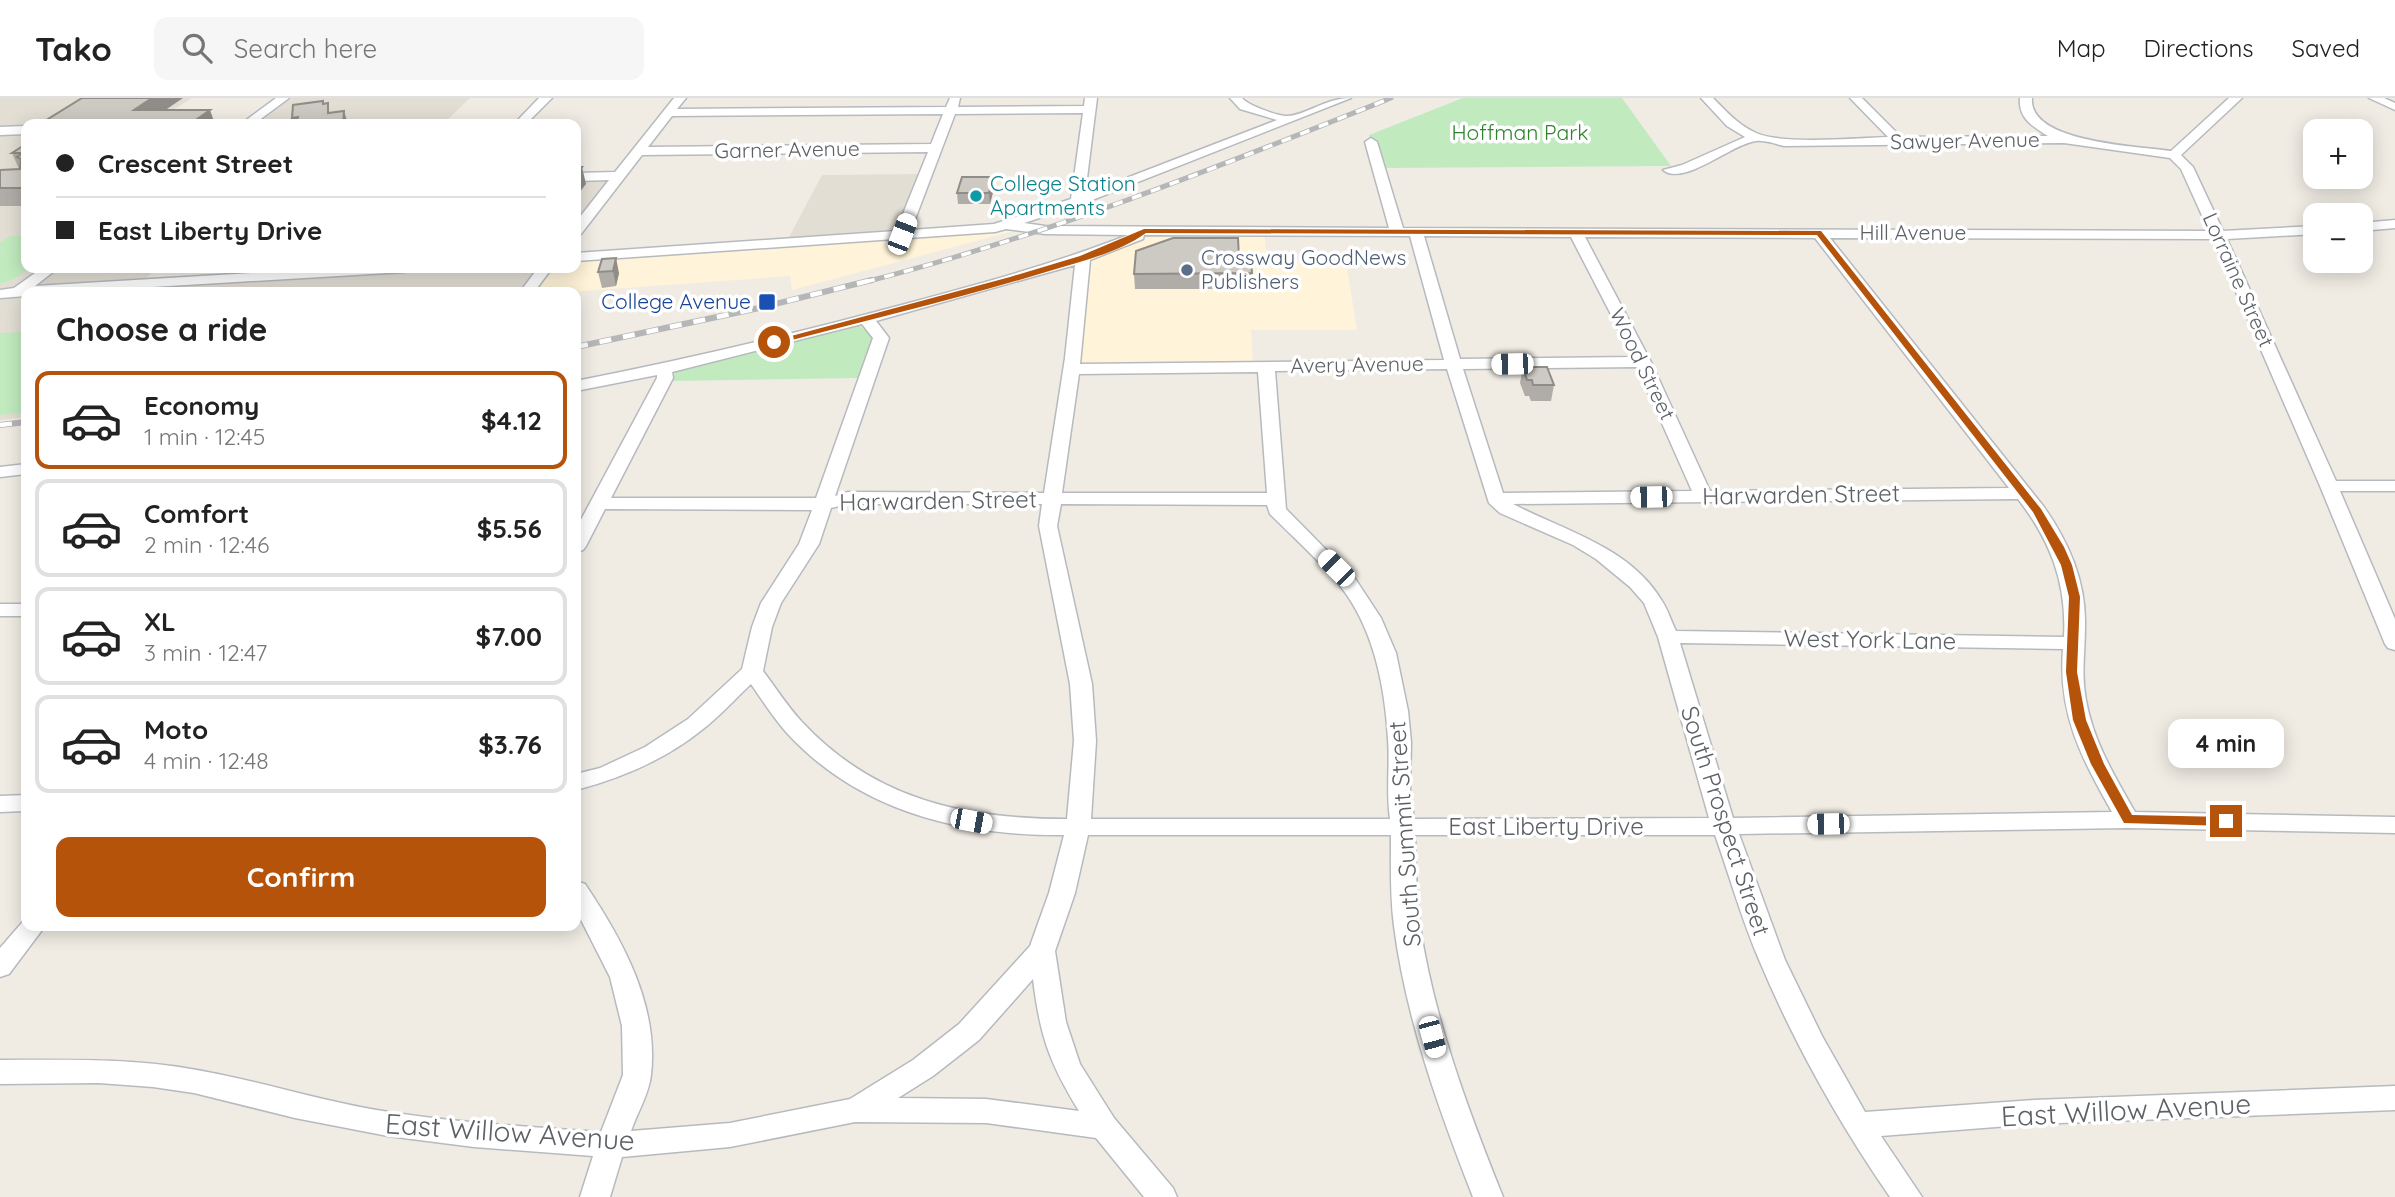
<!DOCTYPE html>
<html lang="en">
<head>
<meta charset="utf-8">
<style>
  body { margin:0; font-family:Quicksand,sans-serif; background:#f6f6f6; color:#222; height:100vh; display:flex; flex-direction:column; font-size:26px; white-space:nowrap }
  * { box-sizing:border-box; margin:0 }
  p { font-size:23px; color:#767676 }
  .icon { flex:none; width:38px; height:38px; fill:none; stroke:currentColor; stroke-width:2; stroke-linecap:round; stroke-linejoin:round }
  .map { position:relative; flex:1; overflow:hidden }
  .details { position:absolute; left:21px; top:189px; width:560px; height:644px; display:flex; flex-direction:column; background:#fff; border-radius:14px; box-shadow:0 4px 18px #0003 }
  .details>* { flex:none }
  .hud { position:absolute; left:21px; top:21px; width:560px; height:154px; border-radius:14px; box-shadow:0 4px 18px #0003; display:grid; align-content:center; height:154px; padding:0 35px; background:#fff }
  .controls { position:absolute; left:2303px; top:21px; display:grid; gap:14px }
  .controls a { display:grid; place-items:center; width:70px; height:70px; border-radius:14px; background:#fff; box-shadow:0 4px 18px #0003; font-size:35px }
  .end { position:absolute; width:32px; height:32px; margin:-16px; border:9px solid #b45309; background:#fff; box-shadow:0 0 0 4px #fff }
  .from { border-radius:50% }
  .bubble { position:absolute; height:49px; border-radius:14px; background:#fff; box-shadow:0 4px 18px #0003; font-size:23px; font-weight:800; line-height:49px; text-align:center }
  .car { position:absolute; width:21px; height:42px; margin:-21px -10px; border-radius:9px; box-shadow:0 0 5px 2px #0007; background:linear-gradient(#fff 24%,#345 0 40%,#fff 0 76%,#345 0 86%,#fff 0) }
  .hud b { display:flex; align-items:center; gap:24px; height:66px; font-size:26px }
  .hud b+b { border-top:2px solid #e0e0e0 }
  .hud i { width:18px; height:18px; background:#222 }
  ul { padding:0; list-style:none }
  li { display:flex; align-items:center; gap:21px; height:98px; margin:0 14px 10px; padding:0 21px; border:4px solid #e0e0e0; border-radius:14px }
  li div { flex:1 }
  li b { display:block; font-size:26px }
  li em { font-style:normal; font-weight:800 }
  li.active { border-color:#b45309 }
  li>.icon { width:63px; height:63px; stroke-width:1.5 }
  h2 { padding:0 35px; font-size:32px; line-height:84px }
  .primary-button { display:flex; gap:14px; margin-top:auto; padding:14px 35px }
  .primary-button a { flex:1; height:80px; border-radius:14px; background:#b45309; color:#fff; font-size:28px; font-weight:800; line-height:80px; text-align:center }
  header { display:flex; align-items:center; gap:42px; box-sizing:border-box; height:98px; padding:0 35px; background:#fff; border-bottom:2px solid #e0e0e0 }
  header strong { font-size:33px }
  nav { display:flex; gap:38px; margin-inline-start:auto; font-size:24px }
  .search { width:490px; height:63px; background:#f6f6f6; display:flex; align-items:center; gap:18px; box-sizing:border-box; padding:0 24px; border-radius:14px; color:#767676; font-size:26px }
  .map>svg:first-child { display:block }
</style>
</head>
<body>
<header>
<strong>Tako</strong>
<div class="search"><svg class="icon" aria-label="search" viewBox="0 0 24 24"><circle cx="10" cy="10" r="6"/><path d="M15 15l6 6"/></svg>Search here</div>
<nav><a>Map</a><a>Directions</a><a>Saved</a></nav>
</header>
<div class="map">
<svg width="2395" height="1099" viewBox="0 0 2395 1099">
  <rect width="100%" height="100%" fill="#f0ece4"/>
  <g fill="#fff4d9">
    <path d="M 976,133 L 1014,133 L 792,192 L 790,178 L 569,194 L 534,194 L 552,170 L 576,170 L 576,161 Z"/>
    <path d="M 1156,134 L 1264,134 L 1267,163 L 1346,163 L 1357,232 L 1251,232 L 1253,266 L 1076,269 L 1087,161 Z"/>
  </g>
  <g fill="#e2ded4">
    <path d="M 0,0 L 192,0 L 154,24 L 187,25 L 260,24 L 292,0 L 470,0 L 443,26 L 26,26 L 26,170 L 158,170 L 141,184 L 382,170 L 537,170 L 518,194 L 26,194 L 26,319 L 0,322 Z"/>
    <path d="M 922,76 L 899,135 L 787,143 L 822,77 Z"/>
    <path d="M 613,79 L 578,123 L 576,123 L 576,80 Z"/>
  </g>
  <g fill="#c1eabe">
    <path d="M 1463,0 L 1622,0 L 1671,68 L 1380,70 L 1369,37 Z"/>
    <path d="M 10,138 L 26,138 L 26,170 L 30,170 L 12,182 L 0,186 L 0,151 L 8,157 L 0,150 L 0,145 Z"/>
    <path d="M 860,228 L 873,238 L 859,280 L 671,283 L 675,272 L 681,270 Z"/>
    <path d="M 26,234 L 26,314 L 0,317 L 0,235 Z"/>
  </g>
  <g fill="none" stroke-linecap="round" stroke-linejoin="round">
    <defs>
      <g id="minor">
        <path d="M 276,0 L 289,0 L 254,26 L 241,26 Z"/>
        <path d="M 539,0 L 552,0 L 526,26 L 514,26 Z"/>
        <path d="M 674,0 L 686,0 L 677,11 L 946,9 L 950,0 L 960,0 L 958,9 L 1084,8 L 1085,0 L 1097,0 L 1085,96 L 1277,22 L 1240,11 L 1230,0 L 1242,0 C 1247,7 1277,18 1287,18 C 1305,18 1325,0 1351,0 L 1082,106 L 1024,125 L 1045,128 L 1389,130 L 1365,44 L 1371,40 L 1377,44 L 1403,130 L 2209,133 L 2181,71 L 2170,60 L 2064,45 L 1784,48 C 1776,46 1764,42 1756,43 C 1733,45 1684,89 1663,72 L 1682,67 L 1745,39 L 1727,28 L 1701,0 L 1713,0 C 1726,13 1738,27 1756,35 C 1783,47 1855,40 1888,39 L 1850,0 L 1862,0 L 1901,39 L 2048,38 C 2033,29 2018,20 2020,0 L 2032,0 C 2028,45 2139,48 2171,53 L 2229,0 L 2242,0 L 2181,57 L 2193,69 L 2223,133 L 2315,128 L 2315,136 L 2227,141 L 2336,383 L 2395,383 L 2395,393 L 2340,393 L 2395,521 L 2395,552 L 2388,550 L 2385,546 L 2320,388 L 2213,141 L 1830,140 L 2044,409 C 2069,445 2086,483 2085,528 C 2085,553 2081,577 2086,602 C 2093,643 2115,679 2135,714 L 2395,719 L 2395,735 L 2128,730 L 1739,736 L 1785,862 L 1822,938 L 1865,1014 L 2034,1002 L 2395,988 L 2395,1012 L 2034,1026 L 1881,1038 L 1922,1099 L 1890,1099 C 1839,1025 1795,947 1760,864 C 1742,823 1730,779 1715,737 L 1415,737 C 1416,768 1416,798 1420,828 C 1434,921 1468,1012 1503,1099 L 1473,1099 C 1439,1012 1406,921 1394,828 C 1390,798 1391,767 1391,737 L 1088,737 L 1075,795 L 1055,853 L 1066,924 L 1080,966 L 1114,1020 L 1173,1090 L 1177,1099 L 1144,1099 L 1096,1040 L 986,1025 L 855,1024 L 730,1049 L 622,1059 L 610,1099 L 580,1099 L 593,1058 L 474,1049 L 388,1038 L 295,1020 L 194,995 L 153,989 L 99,985 L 0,986 L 0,962 C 64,962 128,960 191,971 C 258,982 322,1004 389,1014 C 459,1025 530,1029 601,1034 L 623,977 L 622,928 L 610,879 L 576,812 L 576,783 L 585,786 C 622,841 659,907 651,977 C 649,996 637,1015 631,1033 L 730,1025 L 850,1001 L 913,962 L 959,926 L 1030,848 L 1049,795 L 1064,737 C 960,738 858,713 786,634 C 773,619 762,602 751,586 C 735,601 720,618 703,631 C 666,661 622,680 576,692 L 576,676 L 600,670 L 645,649 L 688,621 L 742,571 L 752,529 L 761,505 L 799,446 L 812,412 L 605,411 L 586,448 L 583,452 L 576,454 L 576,431 L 657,280 L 657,277 L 576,293 L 576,283 C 688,261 799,235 909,205 C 983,185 1057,165 1128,137 L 1045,136 L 1006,131 L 995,134 L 576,163 L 576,155 L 896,133 L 928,54 L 642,57 L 581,136 L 576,137 L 576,124 L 609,82 L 576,83 L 576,75 L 615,74 ZM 1083,15 L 1071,101 L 994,126 L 911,132 L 955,16 ZM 943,16 L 931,46 L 648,49 L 672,18 ZM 1144,137 L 1410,138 L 1444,262 L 1080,266 L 1090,162 L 1143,141 ZM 1424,138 L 1571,139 L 1633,259 L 1460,261 ZM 1585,139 L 1815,140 L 2009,390 L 1710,393 L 1651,264 ZM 1075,167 L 1065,260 L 1044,395 L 848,394 L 835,398 L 889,240 L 876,223 ZM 862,226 L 873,240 L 816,400 L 611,400 L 673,280 L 672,274 ZM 1637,269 L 1692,393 L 1503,395 L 1463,271 ZM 1447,271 L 1489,405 L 1500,415 L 1573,447 L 1596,461 L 1630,489 L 1644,505 L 1658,539 L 1709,720 L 1414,721 L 1410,692 L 1411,644 L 1408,613 L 1396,555 L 1381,520 L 1356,482 L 1286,411 L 1275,273 ZM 1258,274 L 1267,395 L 1062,395 L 1079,276 ZM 2018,401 C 2050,442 2067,485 2064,539 L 1676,533 C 1671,523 1668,512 1662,503 C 1630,449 1565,433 1513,406 ZM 848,406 L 1042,406 L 1039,428 L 1070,586 L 1074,643 L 1067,721 C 964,721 875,702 802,624 C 787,608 776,590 763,573 L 772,529 L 781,505 L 819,446 L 831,410 ZM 1061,406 L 1267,407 L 1270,416 C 1294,440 1320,463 1341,489 C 1374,531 1385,589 1388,641 C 1390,668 1386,693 1390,721 L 1091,721 L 1096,643 L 1092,586 L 1057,428 ZM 1680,545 L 2063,551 C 2058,616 2081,659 2112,714 L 1733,720 ZM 1033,881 C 1040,938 1049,964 1079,1013 L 986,1001 L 898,1000 L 933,978 L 979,942 Z"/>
        <path d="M 2369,0 L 2384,0 L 2395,5 L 2395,12 Z"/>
        <path d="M 26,28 L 26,36 L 0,37 L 0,29 Z"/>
        <path d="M 2395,122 L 2395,130 L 2361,133 L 2361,125 Z"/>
        <path d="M 42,170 L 58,170 L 35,188 L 336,170 L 412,170 L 405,174 L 69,194 L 26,194 L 26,198 L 0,200 L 0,192 L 14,190 Z"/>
        <path d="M 538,170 L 552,170 L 534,194 L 520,194 Z"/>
        <path d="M 26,366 L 26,376 L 0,379 L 0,369 Z"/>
        <rect x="0" y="506" width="26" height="12"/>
        <path d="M 26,697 L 26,713 L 0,714 L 0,698 Z"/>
        <path d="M 26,820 L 26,828 L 45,828 L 9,876 L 0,879 L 0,850 Z"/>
      </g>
    </defs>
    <use href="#minor" stroke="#b6babf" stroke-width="3"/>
    <use href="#minor" fill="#fff" fill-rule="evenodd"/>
    <defs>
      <path id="rail-far1" d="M 865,184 C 1046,138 1218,69 1391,0"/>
      <g id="rail">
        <path d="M 576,249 L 759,210 L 872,182"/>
        <path d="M 0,327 L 26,324"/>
      </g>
    </defs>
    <use href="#rail-far1" stroke="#b5b6b7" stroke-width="5"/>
    <use href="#rail" stroke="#b5b6b7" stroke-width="6"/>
    <use href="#rail-far1" stroke="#fff" stroke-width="3.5" stroke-dasharray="10" stroke-linecap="butt"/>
    <use href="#rail" stroke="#fff" stroke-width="4.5" stroke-dasharray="12" stroke-linecap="butt"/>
  </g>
  <g fill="#b0ada8">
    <path d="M 26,46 L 26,108 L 0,108 L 0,72 L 19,71 L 12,55 Z"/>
    <path d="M 993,79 L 994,90 L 990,106 L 958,106 L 957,95 Z"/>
    <path d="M 1239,160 L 1252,175 L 1252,191 L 1135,191 L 1134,176 Z"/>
    <path d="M 602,161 L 619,175 L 616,188 L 602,190 L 598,174 Z"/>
    <path d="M 1523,269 L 1554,287 L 1551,303 L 1531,303 L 1529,298 L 1525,298 L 1520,285 Z"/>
  </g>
  <g fill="#908d88">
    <path d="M 152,0 L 183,0 L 145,26 L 134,12 Z"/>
    <path d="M 210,12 L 215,26 L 190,26 Z"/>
    <path d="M 344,13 L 348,26 L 343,26 Z"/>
    <path d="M 298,19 L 300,26 L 294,26 L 292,20 Z"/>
    <path d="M 582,69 L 586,86 L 576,99 L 576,77 Z"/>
    <path d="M 993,79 L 994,90 L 990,106 L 989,95 Z"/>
    <path d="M 616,160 L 619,175 L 616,188 L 613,173 Z"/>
  </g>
  <g fill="#cdc9c3" stroke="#908d88" stroke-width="2">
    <path d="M 82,0 L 152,0 L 134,12 L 210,12 L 190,26 L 40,26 Z"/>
    <path d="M 323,3 L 323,6 L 328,5 L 328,15 L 344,13 L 343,26 L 321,26 L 321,23 L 308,26 L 296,26 L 298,19 L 292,20 L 293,7 Z"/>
    <path d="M 26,46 L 26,90 L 0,90 L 0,72 L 20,71 L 21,61 L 17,59 L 23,55 L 12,55 Z"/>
    <path d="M 576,69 L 582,69 L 576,77 Z"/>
    <path d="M 962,79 L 993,79 L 989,95 L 957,95 Z"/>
    <path d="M 1173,140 L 1238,140 L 1239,160 L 1251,160 L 1252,175 L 1134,176 L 1136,153 Z"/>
    <path d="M 616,160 L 613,173 L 598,174 L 602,161 Z"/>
    <path d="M 1523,269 L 1547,269 L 1554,287 L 1533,287 L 1532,282 L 1527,282 Z"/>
  </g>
  <path fill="#b45309" d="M 1144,131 L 1821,133 L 2041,411 L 2064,449 L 2072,467 L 2080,499 L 2077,574 L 2086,622 L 2104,666 L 2132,717 L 2226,719 L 2233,723 L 2226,728 L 2124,725 L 2091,666 L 2073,622 L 2066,574 L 2069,499 L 2061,467 L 2033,414 L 1817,137 L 1146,135 C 1118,155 1079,164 1046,174 C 957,201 867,222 777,246 L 769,244 L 1010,179 L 1080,158 Z"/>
  <circle fill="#0f9aa8" stroke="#fff" stroke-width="2.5" cx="976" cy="98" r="7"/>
  <circle fill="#5c6f8a" stroke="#fff" stroke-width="2.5" cx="1187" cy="172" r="7"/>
  <rect fill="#1a4fb4" stroke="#fff" stroke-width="2.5" x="758" y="195" width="18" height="18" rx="3.5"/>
  <g text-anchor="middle" stroke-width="7" stroke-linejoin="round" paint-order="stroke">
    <g font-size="21" fill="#2e842c" stroke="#fff">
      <text x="1520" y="42">Hoffman Park</text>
    </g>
    <g font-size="21" fill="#5c6166" stroke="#fff">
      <text transform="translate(1965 43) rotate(-1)" y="7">Sawyer Avenue</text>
      <text transform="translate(787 52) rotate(-1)" y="7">Garner Avenue</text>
      <text x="1913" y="142">Hill Avenue</text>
      <text transform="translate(2238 182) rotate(66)" y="7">Lorraine Street</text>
      <text transform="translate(1642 266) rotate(64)" y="7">Wood Street</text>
      <text transform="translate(1357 267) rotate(-1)" y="7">Avery Avenue</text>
    </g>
    <g font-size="21" fill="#0d838f" stroke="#fff" text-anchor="start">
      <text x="990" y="93">College Station<tspan x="990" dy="24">Apartments</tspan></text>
    </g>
    <g font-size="21" fill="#4e5e75" stroke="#fff" text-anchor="start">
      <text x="1201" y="167">Crossway GoodNews<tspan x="1201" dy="24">Publishers</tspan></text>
    </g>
    <g font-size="21" fill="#164399" stroke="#fff" text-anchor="end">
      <text x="751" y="211">College Avenue</text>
    </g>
    <g font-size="24" fill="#5c6166" stroke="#fff">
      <text transform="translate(1801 397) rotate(-1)" y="8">Harwarden Street</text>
      <text transform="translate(938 403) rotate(-1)" y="8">Harwarden Street</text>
      <text transform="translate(1870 542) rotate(1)" y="8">West York Lane</text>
      <text transform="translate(1725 723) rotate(72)" y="8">South Prospect Street</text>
      <text x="1546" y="737">East Liberty Drive</text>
      <text transform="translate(1405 736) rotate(-94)" y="8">South Summit Street</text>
    </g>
    <g font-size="28" fill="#5c6166" stroke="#fff">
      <text transform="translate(2126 1012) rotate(-3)" y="10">East Willow Avenue</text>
      <text transform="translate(510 1034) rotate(4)" y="10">East Willow Avenue</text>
    </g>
  </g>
</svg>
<div class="controls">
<a>+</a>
<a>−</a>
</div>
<i class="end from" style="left:774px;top:244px"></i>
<i class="end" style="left:2226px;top:723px"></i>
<div class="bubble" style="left:2168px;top:621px;width:116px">4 min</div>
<i class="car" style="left:902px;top:136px;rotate:21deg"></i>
<i class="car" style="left:1512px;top:266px;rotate:269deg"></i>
<i class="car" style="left:1651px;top:399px;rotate:269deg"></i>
<i class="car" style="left:1336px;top:470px;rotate:315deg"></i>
<i class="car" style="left:971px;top:723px;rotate:101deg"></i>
<i class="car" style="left:1828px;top:726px;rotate:269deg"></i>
<i class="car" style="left:1432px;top:939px;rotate:165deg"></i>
<div class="hud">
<b><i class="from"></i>Crescent Street</b>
<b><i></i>East Liberty Drive</b>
</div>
<section class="details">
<h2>Choose a ride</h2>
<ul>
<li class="active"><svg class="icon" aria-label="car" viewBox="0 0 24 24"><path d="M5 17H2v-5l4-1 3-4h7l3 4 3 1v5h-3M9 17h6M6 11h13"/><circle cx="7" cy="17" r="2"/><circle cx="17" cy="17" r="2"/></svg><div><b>Economy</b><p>1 min · 12:45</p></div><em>$4.12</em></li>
<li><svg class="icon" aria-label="car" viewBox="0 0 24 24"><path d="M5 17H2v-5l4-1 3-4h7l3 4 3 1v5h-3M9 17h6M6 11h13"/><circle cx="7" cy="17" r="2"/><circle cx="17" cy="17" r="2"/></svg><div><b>Comfort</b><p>2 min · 12:46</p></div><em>$5.56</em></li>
<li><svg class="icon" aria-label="car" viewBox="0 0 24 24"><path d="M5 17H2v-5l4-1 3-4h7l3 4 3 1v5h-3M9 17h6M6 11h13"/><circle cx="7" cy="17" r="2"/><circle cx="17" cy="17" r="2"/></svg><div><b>XL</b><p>3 min · 12:47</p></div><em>$7.00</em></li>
<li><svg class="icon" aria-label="car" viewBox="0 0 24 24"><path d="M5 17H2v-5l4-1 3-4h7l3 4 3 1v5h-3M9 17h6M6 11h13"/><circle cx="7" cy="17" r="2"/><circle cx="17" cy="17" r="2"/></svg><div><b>Moto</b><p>4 min · 12:48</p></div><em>$3.76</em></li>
</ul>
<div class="primary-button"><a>Confirm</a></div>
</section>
</div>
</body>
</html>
